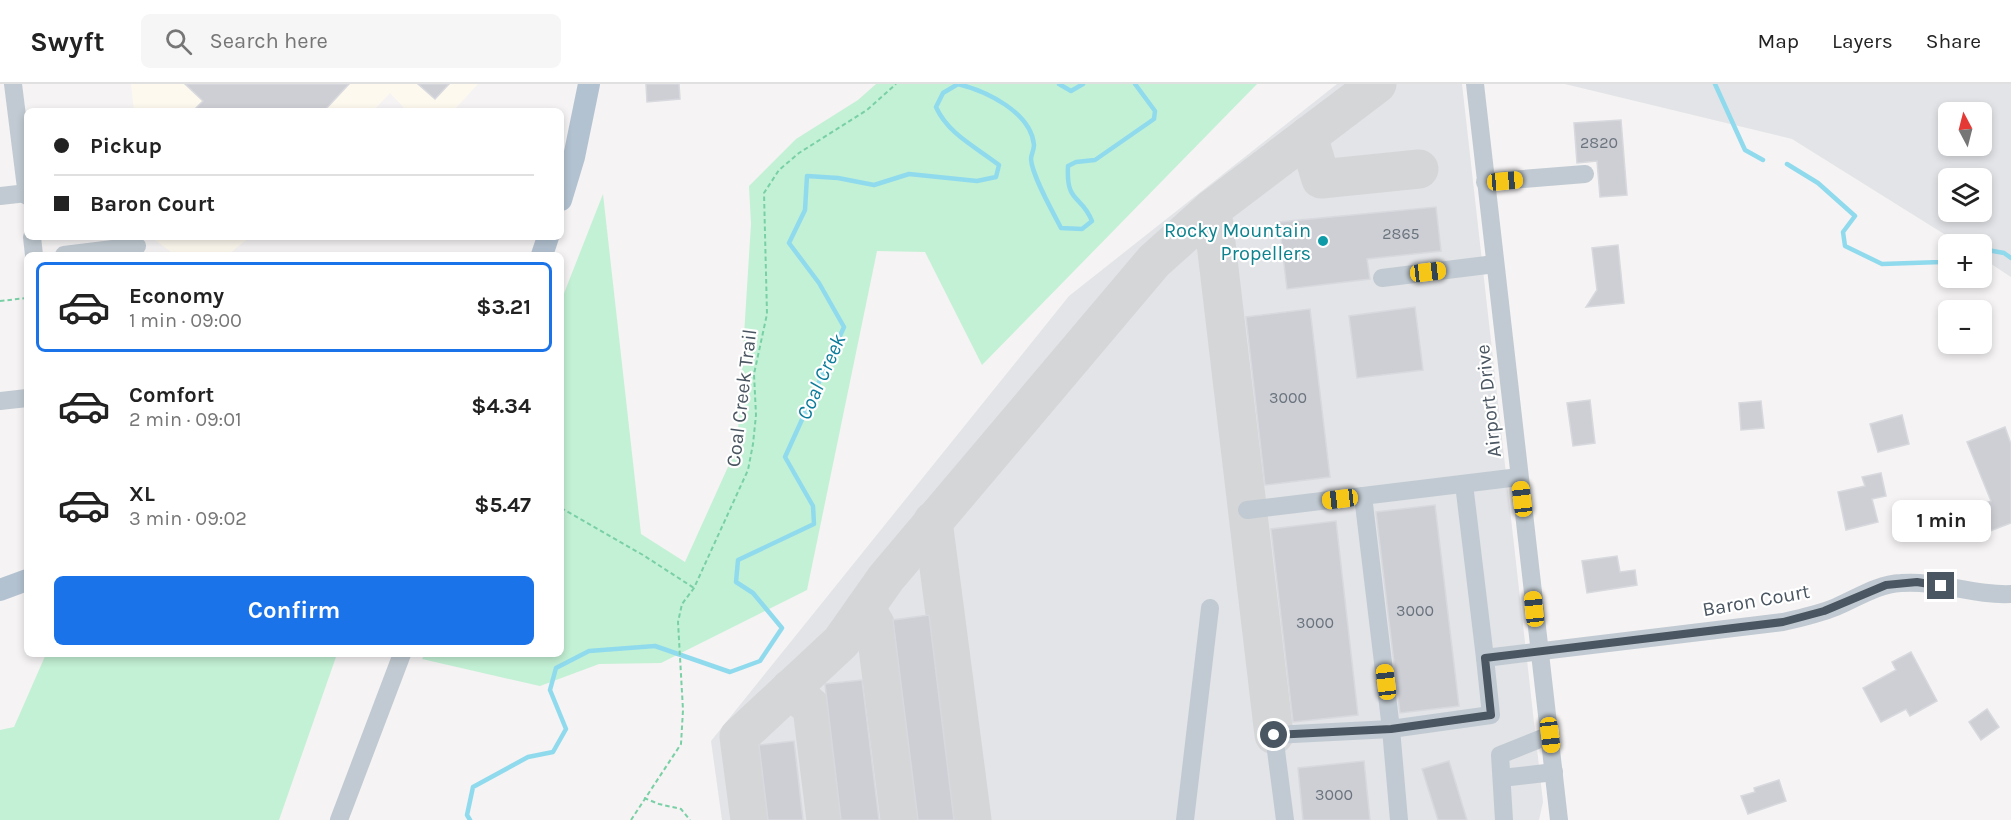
<!DOCTYPE html>
<html lang="en">
<head>
<meta charset="utf-8">
<style>
  body { margin:0; font-family:Karla,sans-serif; background:#f6f6f6; color:#222; height:100vh; display:flex; flex-direction:column; font-size:22px; white-space:nowrap }
  * { box-sizing:border-box; margin:0 }
  p { font-size:20px; color:#767676 }
  .icon { flex:none; width:33px; height:33px; fill:none; stroke:currentColor; stroke-width:2; stroke-linecap:round; stroke-linejoin:round }
  .map { position:relative; flex:1; overflow:hidden }
  .panel { position:absolute; left:24px; top:168px; width:540px; height:405px; display:flex; flex-direction:column; background:#fff; border-radius:9px; box-shadow:0 3px 9px #0003 }
  .panel>* { flex:none }
  .top-card { position:absolute; left:24px; top:24px; width:540px; height:132px; border-radius:9px; box-shadow:0 3px 9px #0003; display:grid; align-content:center; height:132px; padding:0 30px; background:#fff }
  .needle { width:39px; rotate:353deg }
  .fabs { position:absolute; left:1938px; top:18px; display:grid; gap:12px }
  .fabs a { display:grid; place-items:center; width:54px; height:54px; border-radius:9px; background:#fff; box-shadow:0 3px 9px #0003; font-size:30px }
  .end { position:absolute; width:27px; height:27px; margin:-14px; border:8px solid #4a5661; background:#fff; box-shadow:0 0 0 3px #fff }
  .from { border-radius:50% }
  .bubble { position:absolute; height:42px; border-radius:9px; background:#fff; box-shadow:0 3px 9px #0003; font-size:20px; font-weight:700; line-height:42px; text-align:center }
  .car { position:absolute; width:18px; height:36px; margin:-18px -9px; border-radius:8px; box-shadow:0 0 4px 2px #0007; background:linear-gradient(#f5c518 24%,#345 0 40%,#f5c518 0 76%,#345 0 86%,#f5c518 0) }
  .top-card b { display:flex; align-items:center; gap:21px; height:57px; font-size:22px }
  .top-card b+b { border-top:2px solid #e0e0e0 }
  .top-card i { width:15px; height:15px; background:#222 }
  ul { padding:10px 0 0; list-style:none }
  li { display:flex; align-items:center; gap:18px; height:90px; margin:0 12px 9px; padding:0 18px; border:3px solid transparent; border-radius:9px }
  li div { flex:1 }
  li b { display:block; font-size:22px }
  li em { font-style:normal; font-weight:700 }
  li.selected { border-color:#1a73e8 }
  li>.icon { width:54px; height:54px; stroke-width:1.5 }
  .button { display:flex; gap:12px; margin-top:auto; padding:12px 30px }
  .button a { flex:1; height:69px; border-radius:9px; background:#1a73e8; color:#fff; font-size:24px; font-weight:700; line-height:69px; text-align:center }
  header { display:flex; align-items:center; gap:36px; box-sizing:border-box; height:84px; padding:0 30px; background:#fff; border-bottom:2px solid #e0e0e0 }
  header strong { font-size:28px }
  nav { display:flex; gap:33px; margin-inline-start:auto; font-size:21px }
  .search { width:420px; height:54px; background:#f6f6f6; display:flex; align-items:center; gap:15px; box-sizing:border-box; padding:0 21px; border-radius:9px; color:#767676; font-size:22px }
  .map>svg:first-child { display:block }
</style>
</head>
<body>
<header>
<strong>Swyft</strong>
<div class="search"><svg class="icon" aria-label="search" viewBox="0 0 24 24"><circle cx="10" cy="10" r="6"/><path d="M15 15l6 6"/></svg>Search here</div>
<nav><a>Map</a><a>Layers</a><a>Share</a></nav>
</header>
<div class="map">
<svg width="2011" height="736" viewBox="0 0 2011 736">
  <rect width="100%" height="100%" fill="#f5f3f3"/>
  <g fill="#fdf9ef">
    <path d="M 131,0 L 478,0 L 453,27 L 407,27 L 390,9 L 373,27 L 134,27 Z"/>
    <path d="M 151,153 L 250,153 L 228,171 L 175,171 Z"/>
  </g>
  <g fill="#e2e4e7" fill-rule="evenodd">
    <path d="M 1337,0 L 1462,0 L 1543,718 L 1539,736 L 722,736 L 711,657 L 1069,212 Z"/>
    <path d="M 1565,0 L 2011,0 L 2011,193 L 1982,174 L 1982,160 L 1960,160 L 1792,55 ZM 1948,28 L 1982,28 L 1982,62 L 1948,62 ZM 1948,94 L 1982,94 L 1982,128 L 1948,128 Z"/>
  </g>
  <g fill="#c3f1d5">
    <path d="M 876,0 L 1257,0 L 982,281 L 925,168 L 877,167 L 807,506 L 661,579 L 599,580 L 540,602 L 422,575 L 425,570 L 561,570 L 561,217 L 603,110 L 641,450 L 685,478 L 737,363 L 751,140 L 749,102 L 796,55 L 858,16 Z"/>
    <path d="M 46,570 L 337,570 L 279,736 L 0,736 L 0,646 L 14,643 Z"/>
  </g>
  <g fill="none" stroke-linecap="round" stroke-linejoin="round">
    <g stroke="#90daee" stroke-width="4.5">
      <path d="M 1059,0 L 1071,7 L 1083,0"/>
      <path d="M 1715,0 L 1745,66 L 1763,76"/>
      <path d="M 1787,80 L 1818,99 L 1855,132 L 1843,148 L 1845,162 L 1882,180 L 1941,178 L 1948,174"/>
      <path d="M 1982,165 L 2004,169 L 2011,174"/>
      <path d="M 470,736 L 467,731 L 473,703 L 528,673 L 553,668 L 566,645 L 550,606 L 556,584 L 589,567 L 655,562 L 730,588 L 760,577 L 782,544 L 753,509 L 736,498 L 738,476 L 814,440 L 813,422 L 785,373 L 844,243 L 819,199 L 789,159 L 805,126 L 807,92 L 838,94 L 874,101 L 909,90 L 977,97 L 996,93 L 999,81 C 976,63 948,50 936,23 L 943,9 L 958,0 C 986,7 1031,28 1034,61 C 1034,66 1031,71 1031,75 C 1032,92 1053,128 1061,144 L 1082,145 L 1092,137 C 1081,110 1066,120 1068,82 L 1076,78 L 1095,76 L 1154,35 L 1155,27 L 1135,0"/>
    </g>
    <g stroke="#d5d6d8" stroke-width="39">
      <path d="M 1308,52 L 1321,95 L 1419,85"/>
      <path d="M 1212,125 L 1274,651"/>
      <path d="M 933,437 L 972,736"/>
      <path d="M 865,524 L 875,540 L 900,736"/>
      <path d="M 790,605 L 812,624 L 826,736"/>
      <path d="M 750,736 L 739,653 L 841,558 L 886,494 L 1154,177 L 1212,125 L 1377,0"/>
    </g>
  </g>
  <g fill="#cdcfd5" stroke="#d7d9de" stroke-width="1.5">
    <path d="M 185,0 L 349,0 L 324,27 L 193,27 L 203,17 Z"/>
    <path d="M 418,0 L 449,0 L 435,15 Z"/>
    <path d="M 646,0 L 679,0 L 680,15 L 647,18 Z"/>
    <path d="M 1621,36 L 1627,111 L 1600,113 L 1597,77 L 1577,79 L 1574,39 Z"/>
    <path d="M 1436,123 L 1441,167 L 1367,175 L 1370,195 L 1287,205 L 1279,138 Z"/>
    <path d="M 1618,161 L 1624,219 L 1586,223 L 1597,206 L 1592,164 Z"/>
    <path d="M 1415,223 L 1423,286 L 1357,294 L 1349,232 Z"/>
    <path d="M 1310,225 L 1330,393 L 1265,401 L 1246,233 Z"/>
    <path d="M 1590,316 L 1595,359 L 1573,362 L 1567,319 Z"/>
    <path d="M 1761,317 L 1764,344 L 1741,346 L 1739,319 Z"/>
    <path d="M 1902,331 L 1909,360 L 1878,368 L 1870,340 Z"/>
    <path d="M 2005,343 L 2011,360 L 2011,439 L 1977,452 L 1967,427 L 1991,417 L 1967,358 Z"/>
    <path d="M 1881,389 L 1886,412 L 1872,415 L 1878,438 L 1846,446 L 1838,408 L 1865,402 L 1862,393 Z"/>
    <path d="M 1435,421 L 1459,622 L 1400,629 L 1376,428 Z"/>
    <path d="M 1336,437 L 1358,631 L 1293,638 L 1271,445 Z"/>
    <path d="M 1617,472 L 1620,488 L 1635,486 L 1637,501 L 1587,509 L 1582,477 Z"/>
    <path d="M 929,531 L 954,736 L 918,736 L 893,536 Z"/>
    <path d="M 1911,568 L 1937,617 L 1910,632 L 1906,625 L 1881,638 L 1863,604 L 1896,586 L 1892,578 Z"/>
    <path d="M 862,596 L 879,736 L 841,736 L 825,600 Z"/>
    <path d="M 1987,625 L 1999,643 L 1981,656 L 1969,638 Z"/>
    <path d="M 794,657 L 803,736 L 768,736 L 759,661 Z"/>
    <path d="M 1364,677 L 1370,736 L 1303,736 L 1298,684 Z"/>
    <path d="M 1449,677 L 1467,736 L 1438,736 L 1422,685 Z"/>
    <path d="M 1779,696 L 1786,717 L 1748,730 L 1741,712 L 1755,708 L 1754,704 Z"/>
  </g>
  <g fill="none" stroke-linecap="round" stroke-linejoin="round">
    <g stroke="#7ad0a6" stroke-width="2" stroke-dasharray="4.5 3" stroke-linecap="butt">
      <path d="M 0,217 L 27,214"/>
      <path d="M 561,424 L 643,471 L 694,504"/>
      <path d="M 644,714 L 659,720 L 681,725 L 690,736"/>
      <path d="M 631,736 L 681,660 L 683,626 L 678,538 L 682,520 L 694,504 L 748,386 L 753,360 L 756,331 L 754,290 L 767,230 L 764,109 L 779,86 L 799,69 L 867,26 L 896,0"/>
    </g>
    <g stroke="#c1cad2" stroke-width="18">
      <path d="M 13,0 L 27,112"/>
      <path d="M 1475,0 L 1559,736"/>
      <path d="M 1485,98 L 1585,90"/>
      <path d="M 0,112 L 27,109"/>
      <path d="M 32,153 L 34,171"/>
      <path d="M 64,171 L 137,162"/>
      <path d="M 1382,194 L 1495,180"/>
      <path d="M 0,317 L 27,314"/>
      <path d="M 1464,400 L 1485,574"/>
      <path d="M 1363,412 L 1391,645 L 1399,736"/>
      <path d="M 1247,426 L 1519,393"/>
      <path d="M 1502,694 L 1554,688"/>
      <path d="M 339,736 L 402,570"/>
      <path d="M 1185,736 L 1210,524"/>
      <path d="M 1285,736 L 1274,651 L 1391,645 L 1491,631 L 1485,574 L 1783,538 C 1801,534 1819,530 1836,523 C 1857,514 1878,500 1901,499 C 1938,496 1974,512 2011,510"/>
      <path d="M 1504,736 L 1500,671 L 1550,651"/>
    </g>
    <g stroke="#b3c2d1" stroke-width="22">
      <path d="M 561,116 L 574,73 L 589,0"/>
      <path d="M 542,171 L 548,153"/>
      <path d="M 0,506 L 27,496"/>
    </g>
  </g>
  <g fill="none" stroke-linecap="round" stroke-linejoin="round">
    <path stroke="#4a5661" stroke-width="8" d="M 1274,651 L 1391,645 L 1491,631 L 1485,574 L 1783,538 L 1824,527 L 1886,501 L 1917,498 L 1941,502"/>
  </g>
  <circle fill="#0f9aa8" stroke="#fff" stroke-width="2" cx="1323" cy="157" r="6"/>
  <g text-anchor="middle" stroke-width="4.5" stroke-linejoin="round" paint-order="stroke">
    <g font-size="16" fill="#6b747e">
      <text x="1599" y="64">2820</text>
      <text x="1401" y="155">2865</text>
      <text x="1288" y="319">3000</text>
      <text x="1415" y="532">3000</text>
      <text x="1315" y="544">3000</text>
      <text x="1334" y="716">3000</text>
    </g>
    <g font-size="20" fill="#0d838f" stroke="#fff" text-anchor="end">
      <text x="1311" y="153">Rocky Mountain<tspan x="1311" dy="23">Propellers</tspan></text>
    </g>
    <g font-size="20" fill="#4a5661" stroke="#fff">
      <text transform="translate(741 314) rotate(-83)" y="7">Coal Creek Trail</text>
      <text transform="translate(1488 317) rotate(-96)" y="7">Airport Drive</text>
      <text transform="translate(1756 516) rotate(-10)" y="7">Baron Court</text>
    </g>
    <g font-size="21" font-style="italic" fill="#0c7c9b" stroke="#fff">
      <text transform="translate(821 293) rotate(-66)" y="7">Coal Creek</text>
    </g>
  </g>
</svg>
<div class="fabs">
<a><svg class="needle" viewBox="-14 -14 28 28"><path d="M0-13l5 13h-10z" fill="#e53935"/><path d="M0 13l5-13h-10z" fill="#767676"/></svg></a>
<a><svg class="icon" aria-label="layers" viewBox="0 0 24 24"><path d="M12 4l9 5-9 5-9-5zM3 14l9 5 9-5"/></svg></a>
<a>+</a>
<a>−</a>
</div>
<i class="end from" style="left:1274px;top:651px"></i>
<i class="end" style="left:1941px;top:502px"></i>
<div class="bubble" style="left:1892px;top:416px;width:99px">1 min</div>
<i class="car" style="left:1505px;top:97px;rotate:85deg"></i>
<i class="car" style="left:1428px;top:188px;rotate:83deg"></i>
<i class="car" style="left:1340px;top:415px;rotate:263deg"></i>
<i class="car" style="left:1522px;top:415px;rotate:353deg"></i>
<i class="car" style="left:1534px;top:525px;rotate:354deg"></i>
<i class="car" style="left:1386px;top:598px;rotate:353deg"></i>
<i class="car" style="left:1550px;top:651px;rotate:173deg"></i>
<div class="top-card">
<b><i class="from"></i>Pickup</b>
<b><i></i>Baron Court</b>
</div>
<section class="panel">
<ul>
<li class="selected"><svg class="icon" aria-label="car" viewBox="0 0 24 24"><path d="M5 17H2v-5l4-1 3-4h7l3 4 3 1v5h-3M9 17h6M6 11h13"/><circle cx="7" cy="17" r="2"/><circle cx="17" cy="17" r="2"/></svg><div><b>Economy</b><p>1 min · 09:00</p></div><em>$3.21</em></li>
<li><svg class="icon" aria-label="car" viewBox="0 0 24 24"><path d="M5 17H2v-5l4-1 3-4h7l3 4 3 1v5h-3M9 17h6M6 11h13"/><circle cx="7" cy="17" r="2"/><circle cx="17" cy="17" r="2"/></svg><div><b>Comfort</b><p>2 min · 09:01</p></div><em>$4.34</em></li>
<li><svg class="icon" aria-label="car" viewBox="0 0 24 24"><path d="M5 17H2v-5l4-1 3-4h7l3 4 3 1v5h-3M9 17h6M6 11h13"/><circle cx="7" cy="17" r="2"/><circle cx="17" cy="17" r="2"/></svg><div><b>XL</b><p>3 min · 09:02</p></div><em>$5.47</em></li>
</ul>
<div class="button"><a>Confirm</a></div>
</section>
</div>
</body>
</html>
